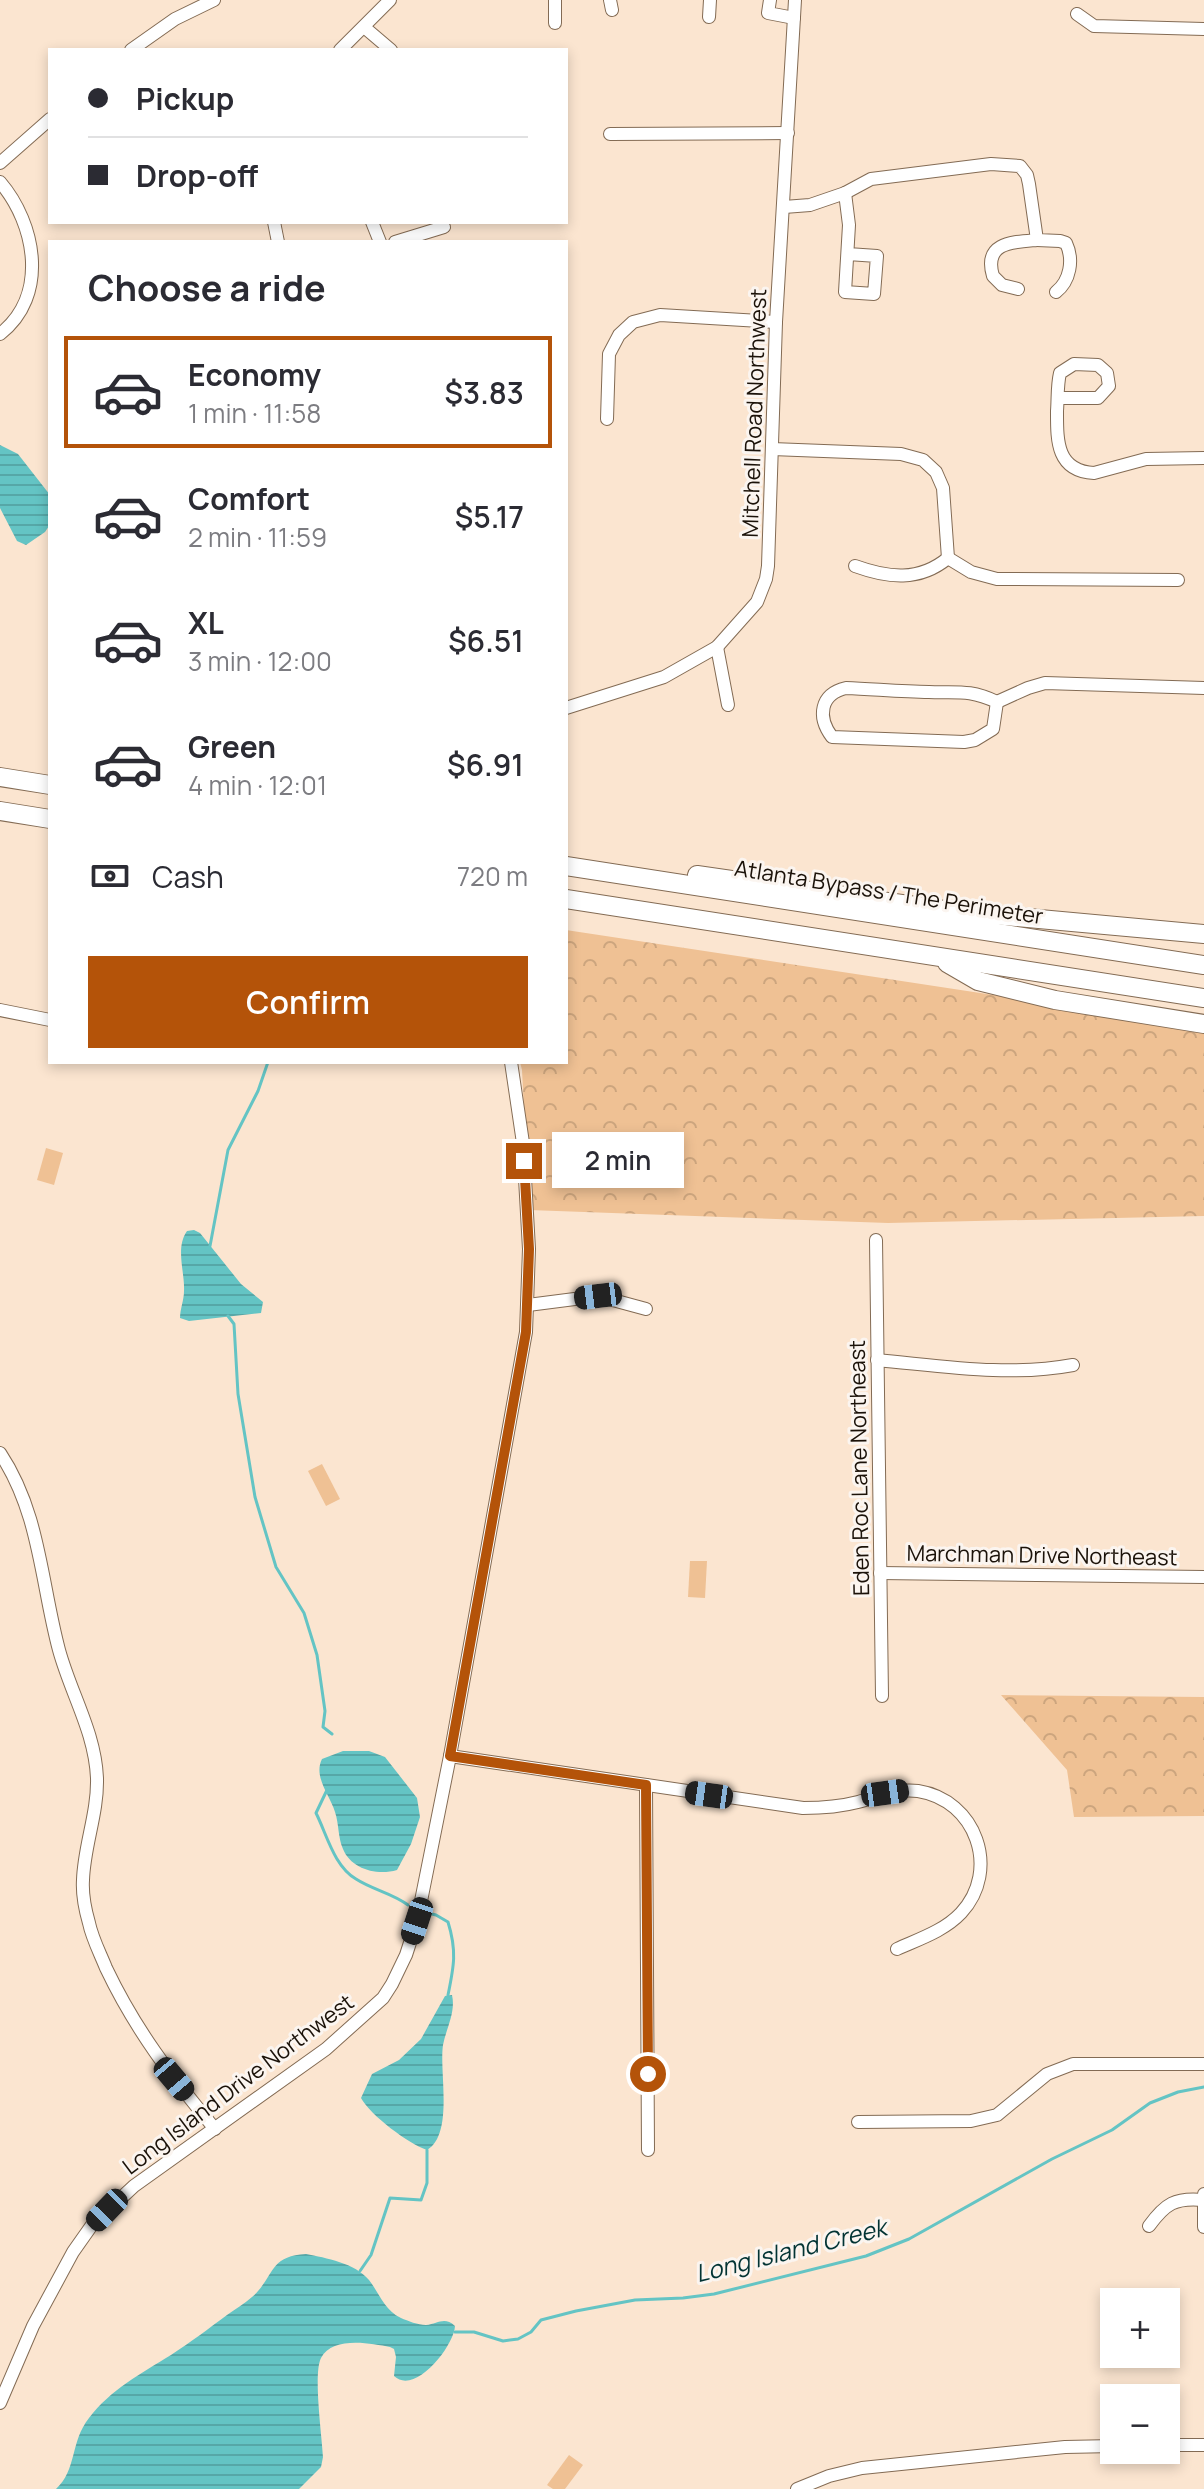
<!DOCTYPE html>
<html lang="en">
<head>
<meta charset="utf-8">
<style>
  body { margin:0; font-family:Manrope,sans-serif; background:#f2f2f3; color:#2b2b33; height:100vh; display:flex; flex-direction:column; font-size:30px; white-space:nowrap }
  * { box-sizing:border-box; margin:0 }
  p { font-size:26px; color:#7c7c81 }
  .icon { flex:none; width:44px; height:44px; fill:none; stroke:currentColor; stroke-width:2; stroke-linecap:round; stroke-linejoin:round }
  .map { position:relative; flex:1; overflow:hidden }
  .drawer { position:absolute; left:48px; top:240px; width:520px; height:824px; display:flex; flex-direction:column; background:#fff; border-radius:0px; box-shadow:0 4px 12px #0003 }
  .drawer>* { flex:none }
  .guide { position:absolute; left:48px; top:48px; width:520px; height:176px; border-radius:0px; box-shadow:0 4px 12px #0003; display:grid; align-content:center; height:176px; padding:0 40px; background:#fff }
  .controls { position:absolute; left:1100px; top:2288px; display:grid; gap:16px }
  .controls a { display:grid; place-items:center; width:80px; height:80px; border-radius:0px; background:#fff; box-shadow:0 4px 12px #0003; font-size:40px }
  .end { position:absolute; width:36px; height:36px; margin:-18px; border:10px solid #b45309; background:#fff; box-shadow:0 0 0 4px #fff }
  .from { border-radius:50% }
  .bubble { position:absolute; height:56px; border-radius:0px; background:#fff; box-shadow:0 4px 12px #0003; font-size:26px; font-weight:600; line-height:56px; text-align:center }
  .car { position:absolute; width:24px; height:48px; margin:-24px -12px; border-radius:10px; box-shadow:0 0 6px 2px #0007; background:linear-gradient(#222 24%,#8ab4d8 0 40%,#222 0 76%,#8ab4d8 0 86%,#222 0) }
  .guide b { display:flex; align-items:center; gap:28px; height:76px; font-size:30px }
  .guide b+b { border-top:2px solid #e1e1e2 }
  .guide i { width:20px; height:20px; background:#2b2b33 }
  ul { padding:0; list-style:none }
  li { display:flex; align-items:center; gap:24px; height:112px; margin:0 16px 12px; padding:0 24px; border:4px solid transparent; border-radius:0px }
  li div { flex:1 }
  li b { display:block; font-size:30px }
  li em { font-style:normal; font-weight:600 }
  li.active { border-color:#b45309 }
  li>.icon { width:72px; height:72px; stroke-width:1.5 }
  h2 { padding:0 40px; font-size:36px; line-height:96px }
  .pay { display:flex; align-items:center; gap:20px; height:88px; padding:0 40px; font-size:30px }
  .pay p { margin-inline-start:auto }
  .cta { display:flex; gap:16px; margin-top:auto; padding:16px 40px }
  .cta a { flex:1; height:92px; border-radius:0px; background:#b45309; color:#fff; font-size:32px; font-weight:600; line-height:92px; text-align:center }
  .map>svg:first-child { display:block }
</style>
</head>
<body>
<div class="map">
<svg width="1204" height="2489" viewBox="0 0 1204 2489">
  <defs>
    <pattern id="forest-crowns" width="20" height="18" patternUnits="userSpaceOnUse" patternTransform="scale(2)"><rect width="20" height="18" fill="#efc194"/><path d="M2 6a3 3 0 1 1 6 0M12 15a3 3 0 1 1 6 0" fill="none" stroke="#cca57e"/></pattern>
    <pattern id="water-rules" width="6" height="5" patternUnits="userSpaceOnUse" patternTransform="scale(2)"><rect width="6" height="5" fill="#64c4c4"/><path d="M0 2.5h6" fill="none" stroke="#56a7a7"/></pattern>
  </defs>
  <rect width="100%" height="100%" fill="#fbe5d0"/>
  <g fill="url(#forest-crowns)">
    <path d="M 566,930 L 1204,1027 L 1204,1216 L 888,1223 L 529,1210 L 522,1070 L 520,1062 L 566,1062 Z"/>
    <path d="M 1001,1695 L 1204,1697 L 1204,1816 L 1074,1817 L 1067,1770 Z"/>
  </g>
  <g fill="#efc194">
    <path d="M 46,1148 L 63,1153 L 54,1185 L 37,1180 Z"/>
    <path d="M 322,1464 L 340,1499 L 326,1506 L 308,1471 Z"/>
    <path d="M 690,1561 L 707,1561 L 705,1598 L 688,1597 Z"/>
    <path d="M 569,2455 L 583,2465 L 565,2489 L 553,2489 L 547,2485 Z"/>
  </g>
  <g fill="url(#water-rules)">
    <path d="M 0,445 L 18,454 L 50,495 L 49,526 L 45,532 L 26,545 L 17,541 L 0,508 Z"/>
    <path d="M 194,1230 L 200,1233 L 241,1284 L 263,1302 L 261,1313 L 189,1321 L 180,1318 C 180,1309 184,1300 184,1291 C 185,1272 175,1248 187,1231 Z"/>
    <path d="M 343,1751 L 369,1751 L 385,1757 L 417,1798 L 420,1817 L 411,1844 L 397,1870 C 377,1876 351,1869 343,1849 C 338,1838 339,1824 335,1812 C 330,1795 313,1777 322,1759 Z"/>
    <path d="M 452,1995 C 456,2012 446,2029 443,2045 C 439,2072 454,2134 427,2150 C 409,2144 370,2115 361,2098 L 372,2074 L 399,2060 L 421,2039 L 445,1996 Z"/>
    <path d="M 306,2254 C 326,2258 355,2263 369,2280 C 380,2294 384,2310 401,2318 C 408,2321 418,2325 426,2325 C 438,2324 444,2316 455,2326 C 454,2346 415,2396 394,2376 L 396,2357 L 394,2349 L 390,2347 C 370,2343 332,2336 321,2358 C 313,2374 322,2436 323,2457 L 321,2467 L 299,2489 L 56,2489 C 77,2470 70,2442 89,2418 C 110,2390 142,2373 171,2355 C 191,2342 208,2329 227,2315 C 235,2309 244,2304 252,2297 C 275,2277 268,2256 306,2254 Z"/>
  </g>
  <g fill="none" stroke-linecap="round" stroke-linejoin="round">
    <g stroke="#64c4c4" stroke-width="3">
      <path d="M 210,1246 L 228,1150 L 258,1091 L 268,1062"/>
      <path d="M 228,1316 L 234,1324 L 238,1394 L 255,1497 L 276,1567 L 304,1613 L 317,1655 L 325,1711 L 323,1727 L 332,1734"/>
      <path d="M 327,1790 L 316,1813 C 327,1835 334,1866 356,1879 C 373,1890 392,1893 408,1905"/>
      <path d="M 428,1913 L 436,1915 L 448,1922 C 457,1951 454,1966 448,1995"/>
      <path d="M 360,2271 L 371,2255 L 390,2198 L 421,2200 L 427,2183 L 427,2150"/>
      <path d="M 455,2332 L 474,2332 L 503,2341 L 518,2339 L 531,2332 L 541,2320 L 576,2311 L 635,2300 L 683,2298 L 714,2294 L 866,2256 L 909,2239 L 1052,2159 L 1112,2130 L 1150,2103 L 1178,2092 L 1204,2087"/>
    </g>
    <defs>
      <g id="minor">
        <path d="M 555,0 L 555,23"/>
        <path d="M 610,0 L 612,10"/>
        <path d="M 770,0 L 768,13 L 794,18"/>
        <path d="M 1077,14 L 1094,26 L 1204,29"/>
        <path d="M 709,17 L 710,0"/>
        <path d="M 364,27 L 391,50"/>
        <path d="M 131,50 L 175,19 L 214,0"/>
        <path d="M 340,50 L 390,0"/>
        <path d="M 610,134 L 788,133"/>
        <path d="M 0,163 L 50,119"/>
        <path d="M 0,182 C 36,224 49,296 0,334"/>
        <path d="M 845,193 L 849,225 L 845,292 L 874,294 L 877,256 L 848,254"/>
        <path d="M 784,207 L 810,205 L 845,193 L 871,179 L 991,164 L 1020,166 L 1027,175 L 1029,184 L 1037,240 L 1060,241 L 1066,243 C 1074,260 1070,281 1056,292"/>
        <path d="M 274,222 L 278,242"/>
        <path d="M 372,222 L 380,242"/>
        <path d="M 395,242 L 444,227"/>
        <path d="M 1018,289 L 1002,285 L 993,276 C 983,242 1013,242 1037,240"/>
        <path d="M 1058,398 L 1098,398 L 1109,386 L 1107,373 L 1098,365 L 1074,364 L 1060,373 C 1057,386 1058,398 1057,411 C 1057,440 1056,471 1094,473 L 1146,459 L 1204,458"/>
        <path d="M 607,419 L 609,354 L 619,335 L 633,322 L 660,315 L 776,322"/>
        <path d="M 772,449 L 901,454 L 923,460 L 936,472 L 943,488 L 948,558"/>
        <path d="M 948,558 L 971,572 L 997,579 L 1178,580"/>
        <path d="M 855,566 C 888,578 919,582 948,558"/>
        <path d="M 717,647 L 728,705"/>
        <path d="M 846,688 C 874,689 901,692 929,692 C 957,693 969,689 997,702 L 993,729 L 975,740 L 964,742 L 832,737 C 817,717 820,694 846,688 Z"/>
        <path d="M 997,702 L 1028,688 L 1045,683 L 1204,688"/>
        <path d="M 566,708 L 664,677 L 717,647 L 757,602 L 766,579 L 768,566 L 776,322 L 795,0"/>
        <path d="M 0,1010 L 50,1020"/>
        <path d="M 876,1240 L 882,1696"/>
        <path d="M 528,1305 L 598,1296 L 646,1309"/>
        <path d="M 877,1360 C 943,1366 1008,1377 1073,1365"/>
        <path d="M 0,1453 C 40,1513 41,1583 59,1650 C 71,1694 95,1732 97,1778 C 98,1813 84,1846 83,1880 C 82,1895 85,1909 89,1923 C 92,1938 100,1953 106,1968 C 136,2031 171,2076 215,2129"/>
        <path d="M 880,1573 L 1204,1577"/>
        <path d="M 450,1756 L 803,1808 C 822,1808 839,1807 858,1802 C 878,1797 896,1788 918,1791 C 976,1800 1001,1870 961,1913 C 944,1931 919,1939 897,1949"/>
        <path d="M 646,1785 L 648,2150"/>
        <path d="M 858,2122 L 971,2121 L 997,2115 L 1047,2074 L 1073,2064 L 1204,2064"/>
        <path d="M 1204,2194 L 1204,2227"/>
        <path d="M 1149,2226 C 1165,2204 1175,2197 1204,2200"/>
        <path d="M 0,2403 L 33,2326 L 73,2252 L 92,2225 L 134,2186 L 326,2049 L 383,1998 L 392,1984 L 406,1955 L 417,1921 L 450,1756 L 526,1332 L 529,1249 L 523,1143 L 511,1062"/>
        <path d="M 1166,2445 L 1204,2445"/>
        <path d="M 797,2489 L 829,2476 L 862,2468 L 1065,2447 L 1114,2446"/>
      </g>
      <g id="highway">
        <path d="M 0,777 L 50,785"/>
        <path d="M 0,811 L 50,819"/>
        <path d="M 566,866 L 1204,965"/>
        <path d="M 697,875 L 951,911 L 1204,934"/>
        <path d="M 566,899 L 1204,998"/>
        <path d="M 947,963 L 978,981 L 1055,1000 L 1204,1024"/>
      </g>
    </defs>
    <use href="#minor" stroke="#836b54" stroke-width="14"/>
    <use href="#highway" stroke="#836b54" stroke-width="20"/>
    <use href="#minor" stroke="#fff" stroke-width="12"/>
    <use href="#highway" stroke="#fff" stroke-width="18"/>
  </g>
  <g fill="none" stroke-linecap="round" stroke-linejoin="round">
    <path stroke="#b45309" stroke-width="10" d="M 524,1161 L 529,1249 L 526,1332 L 450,1756 L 646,1785 L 648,2074"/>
  </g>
  <g text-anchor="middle" stroke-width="6" stroke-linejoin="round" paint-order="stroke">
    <g font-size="22" fill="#1b1209" stroke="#fbf5f0">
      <text transform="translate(754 413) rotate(-88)" y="8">Mitchell Road Northwest</text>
      <text transform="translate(889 892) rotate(9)" y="8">Atlanta Bypass / The Perimeter</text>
      <text transform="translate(859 1468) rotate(-91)" y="8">Eden Roc Lane Northeast</text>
      <text transform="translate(1042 1555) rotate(1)" y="8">Marchman Drive Northeast</text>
      <text transform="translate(238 2084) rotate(-37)" y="8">Long Island Drive Northwest</text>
    </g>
    <g font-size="24" font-style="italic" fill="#023333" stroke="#fbf5f0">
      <text transform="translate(791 2251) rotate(-14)" y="8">Long Island Creek</text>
    </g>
  </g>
</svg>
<div class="controls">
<a>+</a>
<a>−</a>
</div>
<i class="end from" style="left:648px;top:2074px"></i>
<i class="end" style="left:524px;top:1161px"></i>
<div class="bubble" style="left:552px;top:1132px;width:132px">2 min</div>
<i class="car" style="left:598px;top:1296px;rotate:263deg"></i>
<i class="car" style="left:885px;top:1793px;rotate:82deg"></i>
<i class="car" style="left:709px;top:1795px;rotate:278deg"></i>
<i class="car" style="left:417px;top:1921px;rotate:198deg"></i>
<i class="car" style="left:174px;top:2079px;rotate:140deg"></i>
<i class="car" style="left:107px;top:2210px;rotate:224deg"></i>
<div class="guide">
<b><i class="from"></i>Pickup</b>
<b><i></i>Drop-off</b>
</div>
<section class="drawer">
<h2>Choose a ride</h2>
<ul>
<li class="active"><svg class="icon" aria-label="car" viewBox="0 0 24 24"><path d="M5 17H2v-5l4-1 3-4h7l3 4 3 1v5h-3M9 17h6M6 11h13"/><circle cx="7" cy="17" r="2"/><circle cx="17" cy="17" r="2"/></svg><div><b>Economy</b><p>1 min · 11:58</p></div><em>$3.83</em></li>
<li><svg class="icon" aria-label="car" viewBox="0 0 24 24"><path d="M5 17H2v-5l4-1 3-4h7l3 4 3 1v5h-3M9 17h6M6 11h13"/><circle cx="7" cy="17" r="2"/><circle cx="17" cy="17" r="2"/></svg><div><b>Comfort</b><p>2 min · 11:59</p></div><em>$5.17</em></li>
<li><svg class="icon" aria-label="car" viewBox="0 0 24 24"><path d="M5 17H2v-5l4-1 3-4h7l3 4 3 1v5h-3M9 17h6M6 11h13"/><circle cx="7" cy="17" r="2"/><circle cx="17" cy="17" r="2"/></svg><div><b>XL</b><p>3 min · 12:00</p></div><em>$6.51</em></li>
<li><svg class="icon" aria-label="car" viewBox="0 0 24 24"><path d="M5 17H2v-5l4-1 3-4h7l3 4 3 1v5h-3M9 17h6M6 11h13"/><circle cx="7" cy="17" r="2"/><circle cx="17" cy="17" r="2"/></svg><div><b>Green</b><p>4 min · 12:01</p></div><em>$6.91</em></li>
</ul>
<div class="pay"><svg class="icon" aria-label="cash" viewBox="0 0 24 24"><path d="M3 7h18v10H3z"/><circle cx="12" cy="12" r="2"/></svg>Cash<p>720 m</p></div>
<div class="cta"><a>Confirm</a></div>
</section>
</div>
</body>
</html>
